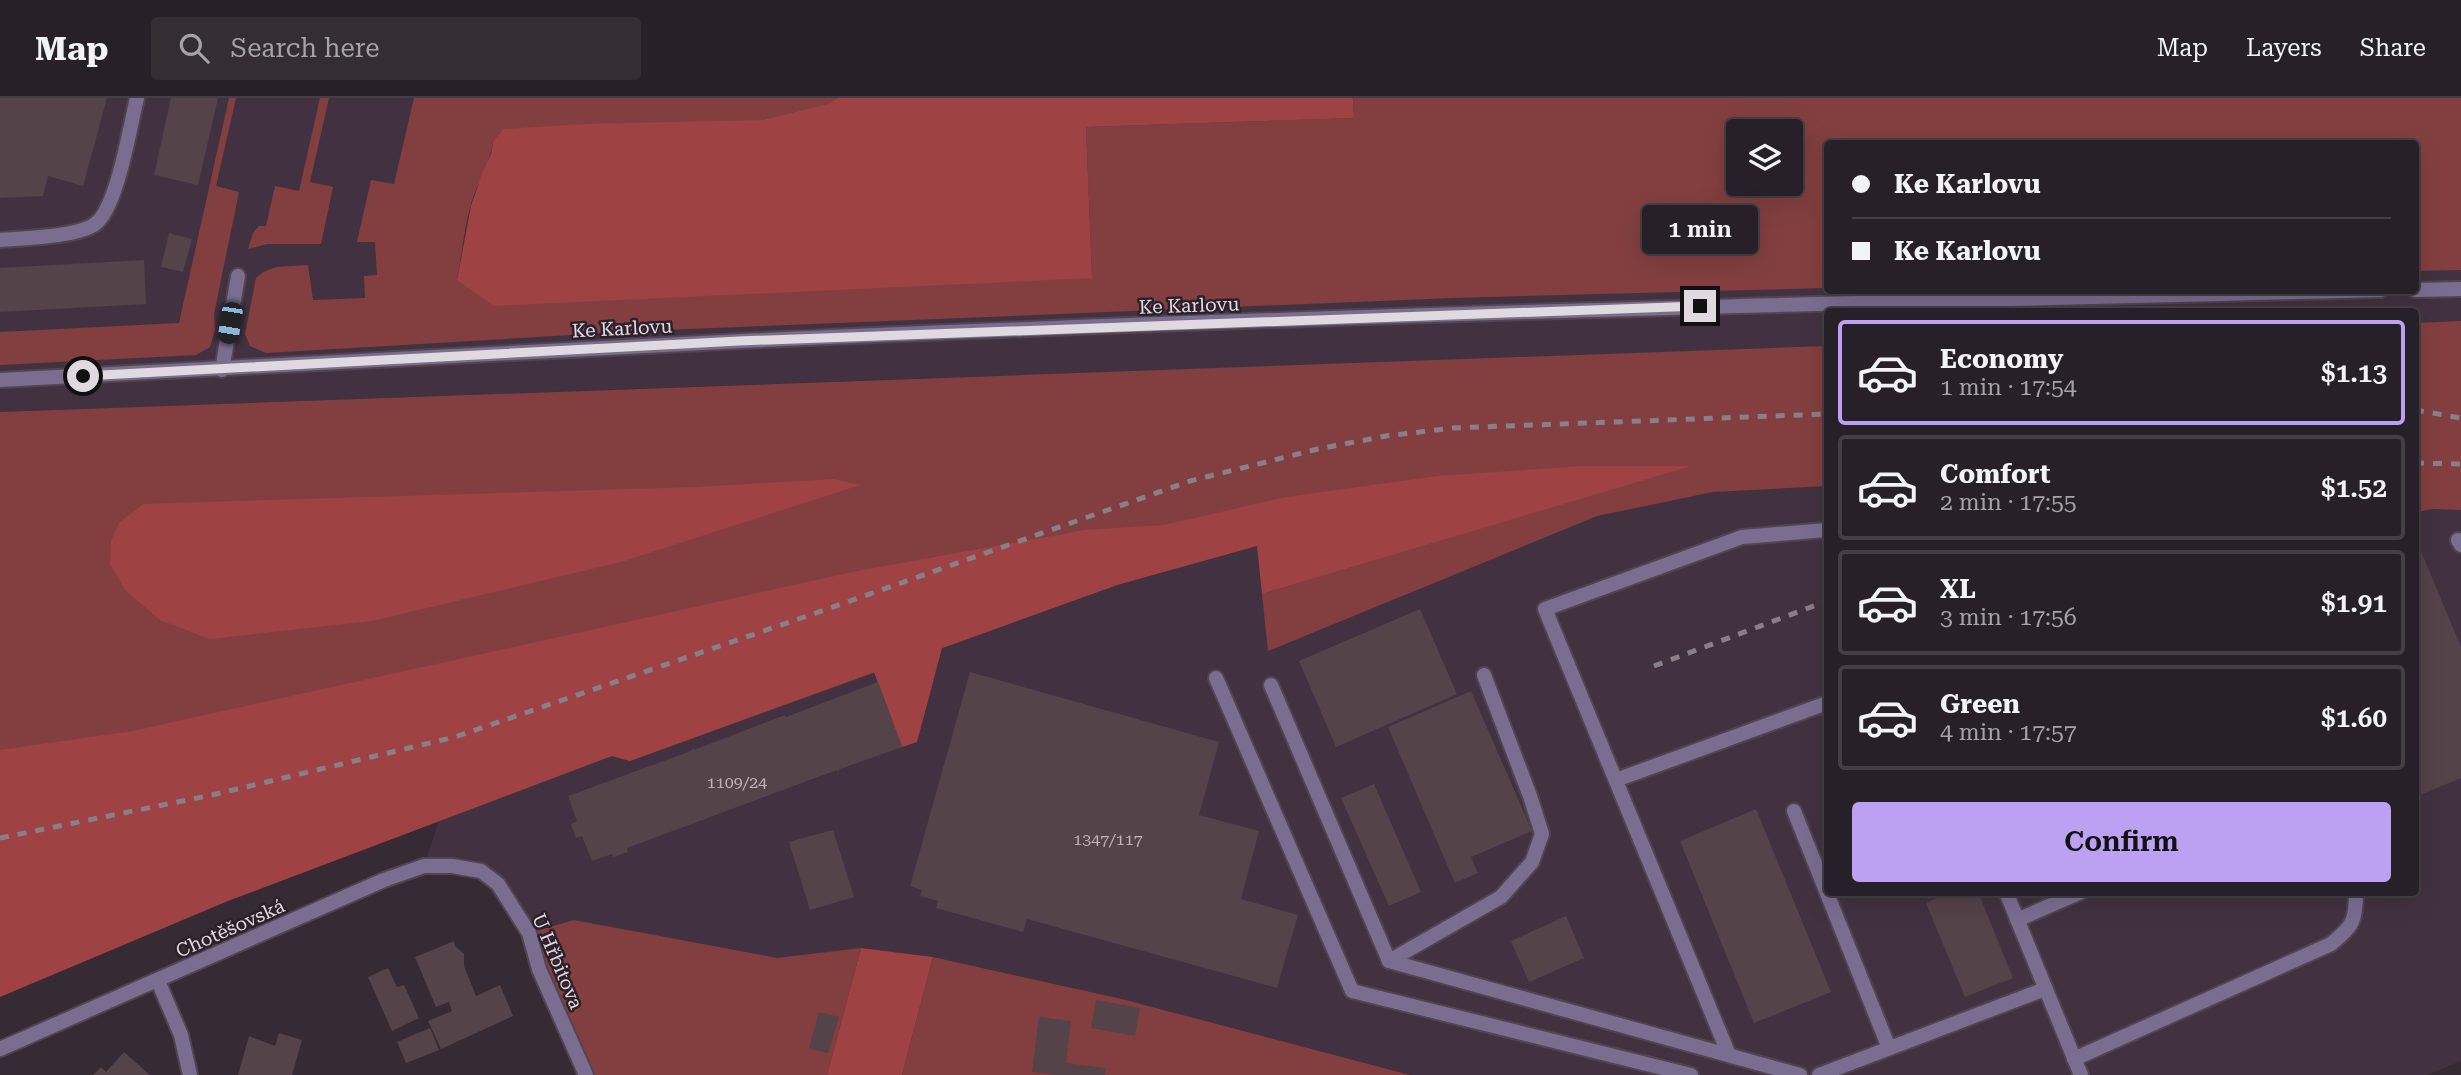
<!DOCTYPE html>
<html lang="en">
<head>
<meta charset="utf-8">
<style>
  body { margin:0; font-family:"Roboto Serif",serif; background:#342d34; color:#f1f3f6; height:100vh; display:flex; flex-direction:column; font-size:26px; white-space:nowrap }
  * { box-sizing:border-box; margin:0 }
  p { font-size:23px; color:#a5a3a8 }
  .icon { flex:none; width:38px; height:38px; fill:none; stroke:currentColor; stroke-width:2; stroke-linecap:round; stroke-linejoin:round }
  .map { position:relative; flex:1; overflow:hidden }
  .details { position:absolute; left:1824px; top:210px; width:595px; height:588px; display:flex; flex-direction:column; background:#282028; border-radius:7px; box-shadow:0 7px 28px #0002,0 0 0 2px #443e45 }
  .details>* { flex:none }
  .guide { position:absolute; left:1824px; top:42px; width:595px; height:154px; border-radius:7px; box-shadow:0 7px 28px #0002,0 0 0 2px #443e45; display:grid; align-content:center; height:154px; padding:0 28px; background:#282028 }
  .buttons { position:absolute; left:1726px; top:21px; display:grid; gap:14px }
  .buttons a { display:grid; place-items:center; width:77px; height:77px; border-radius:7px; background:#282028; box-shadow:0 7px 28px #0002,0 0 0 2px #443e45; font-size:35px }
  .end { position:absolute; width:32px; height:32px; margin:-16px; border:9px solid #e1d9e0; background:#111; box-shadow:0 0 0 4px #111 }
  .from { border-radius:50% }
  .bubble { position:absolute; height:49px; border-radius:7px; background:#282028; box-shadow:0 7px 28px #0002,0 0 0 2px #443e45; font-size:23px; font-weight:600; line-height:49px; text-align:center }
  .car { position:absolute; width:21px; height:42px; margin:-21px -10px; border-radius:9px; box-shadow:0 0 5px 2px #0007; background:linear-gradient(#222 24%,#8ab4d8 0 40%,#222 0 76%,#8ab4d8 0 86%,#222 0) }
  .guide b { display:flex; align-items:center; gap:24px; height:66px; font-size:26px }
  .guide b+b { border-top:2px solid #443e45 }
  .guide i { width:18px; height:18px; background:#f1f3f6 }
  ul { padding:12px 0 0; list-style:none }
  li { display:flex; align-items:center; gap:21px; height:105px; margin:0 14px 10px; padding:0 14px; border:4px solid #443e45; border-radius:7px }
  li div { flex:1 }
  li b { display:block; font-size:26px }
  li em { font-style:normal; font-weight:600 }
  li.active { border-color:#bca0f2 }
  li>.icon { width:63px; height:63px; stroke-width:1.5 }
  .cta { display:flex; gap:14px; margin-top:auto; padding:14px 28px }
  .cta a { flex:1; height:80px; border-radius:7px; background:#bca0f2; color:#111; font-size:28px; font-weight:600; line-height:80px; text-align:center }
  header { display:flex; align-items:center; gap:42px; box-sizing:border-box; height:98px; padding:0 35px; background:#282028; border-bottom:2px solid #443e45 }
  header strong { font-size:33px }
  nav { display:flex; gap:38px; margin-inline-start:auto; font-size:24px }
  .search { width:490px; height:63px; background:#342d34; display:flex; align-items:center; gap:18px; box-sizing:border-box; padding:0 24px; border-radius:7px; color:#a5a3a8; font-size:26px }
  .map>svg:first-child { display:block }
</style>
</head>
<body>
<header>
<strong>Map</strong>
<div class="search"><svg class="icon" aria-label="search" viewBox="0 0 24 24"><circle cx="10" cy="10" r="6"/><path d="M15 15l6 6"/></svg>Search here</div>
<nav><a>Map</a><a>Layers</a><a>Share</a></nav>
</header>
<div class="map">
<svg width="2461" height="977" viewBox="0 0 2461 977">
  <rect width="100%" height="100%" fill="#362a35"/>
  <path fill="#423241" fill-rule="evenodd" d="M 0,0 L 2461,0 L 2461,963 L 2427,977 L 1410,977 L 1122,901 L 933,859 L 861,850 L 777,861 L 574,822 L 529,835 L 481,773 L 424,768 L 439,723 L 612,658 L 630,663 L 875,573 L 1019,277 L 0,314 ZM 1738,33 L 1790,33 L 1790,86 L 1738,86 ZM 1827,46 L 2415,46 L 2415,192 L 1827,192 ZM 1827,214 L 2415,214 L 2415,794 L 1827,794 Z"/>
  <g fill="#833f3f" fill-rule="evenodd">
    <path d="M 229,0 L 236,0 L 216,88 L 239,94 L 214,216 L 215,232 L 210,249 L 196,257 L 0,267 L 0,234 L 179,225 Z"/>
    <path d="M 320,0 L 329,0 L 310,84 L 333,89 L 321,146 L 267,146 L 248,151 L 253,135 L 259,128 L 266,128 L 275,88 L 299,93 Z"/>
    <path d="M 414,0 L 837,0 L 832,5 L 762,22 L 493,44 C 490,65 477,85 471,106 C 464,130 462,156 457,181 L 1092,180 L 1086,29 L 1354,20 L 1353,0 L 2461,0 L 2461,172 L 2415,173 L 2415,46 L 1827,46 L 1827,190 L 1452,200 L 640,233 L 266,255 L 250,248 L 245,236 L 256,180 L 263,174 L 277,169 L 308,167 L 313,202 L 365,200 L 364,178 L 377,177 L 375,144 L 357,144 L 371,82 L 394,86 ZM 1738,33 L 1790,33 L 1790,86 L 1738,86 Z"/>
    <path d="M 2461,223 L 2461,412 L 2433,411 L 2417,414 L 2415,413 L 2415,225 Z"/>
    <path d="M 1827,248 L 1827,388 L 1713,394 L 1597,418 L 1268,553 L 1262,496 L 1688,368 L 1582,368 L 1257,447 L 1117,487 L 630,663 L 612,658 L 0,849 L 0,314 Z"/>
    <path d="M 574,822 L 777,860 L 861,850 L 827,977 L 586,977 L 529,835 Z"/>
    <path d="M 933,859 L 1122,901 L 1410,977 L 902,977 Z"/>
  </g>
  <g fill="#9f4243">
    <path d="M 837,0 L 1353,0 L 1354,20 L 1086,29 L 1092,180 L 494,208 L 457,182 L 471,108 L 483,73 L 491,56 L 493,44 L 503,31 L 585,26 L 762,22 L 831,5 Z"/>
    <path d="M 1582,368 L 1691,368 L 1262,496 L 1257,448 L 1117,487 L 942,550 L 917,644 L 902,649 L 874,574 L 630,663 L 612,658 L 228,803 L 0,899 L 0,652 L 133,633 L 857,473 L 1085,432 L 1164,427 L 1286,399 L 1438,378 Z"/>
    <path d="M 834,381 L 860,387 L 621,464 L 372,523 L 210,541 L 160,522 L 125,492 L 110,466 L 111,443 L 119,425 L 143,406 L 696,389 Z"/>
    <path d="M 861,850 L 933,859 L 902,977 L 827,977 Z"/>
  </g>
  <g fill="#544349">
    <path d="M 0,0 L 107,0 L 83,88 L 48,78 L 43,98 L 0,100 Z"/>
    <path d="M 171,0 L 218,0 L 198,87 L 154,77 Z"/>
    <path d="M 169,135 L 192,141 L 183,174 L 161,169 Z"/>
    <path d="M 144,162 L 146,206 L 0,214 L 0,170 Z"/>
    <path d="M 2415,439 L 2461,549 L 2461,680 L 2415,699 Z"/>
    <path d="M 1420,511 L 1457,596 L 1336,649 L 1299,563 Z"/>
    <path d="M 970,574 L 1219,644 L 1199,717 L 1259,733 L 1241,801 L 1298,817 L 1277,890 L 1027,821 L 1023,834 L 936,810 L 938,803 L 920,798 L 922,792 L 910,788 Z"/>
    <path d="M 878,584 L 902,649 L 840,671 L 838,674 L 837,672 L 627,750 L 628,754 L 613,759 L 612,756 L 592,763 L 582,738 L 576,740 L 571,726 L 577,723 L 568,698 L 691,653 L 693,650 L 694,652 L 785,617 L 786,619 Z"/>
    <path d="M 1471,593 L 1532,733 L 1471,759 L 1478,775 L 1455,785 L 1388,629 Z"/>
    <path d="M 1374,686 L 1421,794 L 1389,808 L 1341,700 Z"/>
    <path d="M 1756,711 L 1831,894 L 1754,925 L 1680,743 Z"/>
    <path d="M 833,732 L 854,799 L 810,812 L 789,744 Z"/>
    <path d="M 1952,794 L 1978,794 L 2013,880 L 1965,899 L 1926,805 Z"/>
    <path d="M 1566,818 L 1584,860 L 1529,884 L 1511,843 Z"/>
    <path d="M 454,843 L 455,848 L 464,856 L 464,868 L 476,898 L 500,887 L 513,918 L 441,951 L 428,923 L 452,913 L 449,904 L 436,909 L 415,859 Z"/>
    <path d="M 388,870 L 397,889 L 404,887 L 419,920 L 392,933 L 368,879 Z"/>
    <path d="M 1096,902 L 1140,910 L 1135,938 L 1091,930 Z"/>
    <path d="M 819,914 L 839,919 L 828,955 L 809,951 Z"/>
    <path d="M 1039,919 L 1071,923 L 1066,965 L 1106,970 L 1105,977 L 1057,977 L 1032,974 Z"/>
    <path d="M 430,930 L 439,952 L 406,965 L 397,944 Z"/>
    <path d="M 279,935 L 302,942 L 292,977 L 238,977 L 249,938 L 275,948 Z"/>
    <path d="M 124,954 L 150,977 L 93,977 L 101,969 L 106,974 Z"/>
  </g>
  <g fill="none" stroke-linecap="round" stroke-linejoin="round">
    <defs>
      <g id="lane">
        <path d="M 0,142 C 22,140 78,139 95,126 C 117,111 130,28 137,0"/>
        <path d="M 222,272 L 238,178"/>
        <path d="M 2458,442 L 2461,447"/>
        <path d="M 1216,580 L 1352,893 L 1691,977"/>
        <path d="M 1271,587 L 1389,863 L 1800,977"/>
        <path d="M 1616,682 L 1827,605"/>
        <path d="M 1794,713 L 1889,950"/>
        <path d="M 2006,794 L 2081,977"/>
        <path d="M 2017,822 L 2081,794"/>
        <path d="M 1389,863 L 1501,799 L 1532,764 L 1542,736 L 1530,698 L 1484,577"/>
        <path d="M 1729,957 L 1545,511 L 1742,439 L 1827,432"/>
        <path d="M 2074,961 L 2331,846 C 2353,828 2356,823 2356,794"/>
        <path d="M 1819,977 L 2045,891"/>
      </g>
      <g id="street">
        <path d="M 2415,192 L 2461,191"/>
        <path d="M 0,282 C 247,270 494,254 741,243 C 1288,218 1834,205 2381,192"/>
        <path d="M 158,883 L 181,937 L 190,977"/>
        <path d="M 0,951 L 384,782 L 424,768 L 452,768 L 481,773 L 498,786 L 529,835 L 539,871 L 586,977"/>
      </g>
    </defs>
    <use href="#lane" stroke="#514650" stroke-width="18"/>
    <use href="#street" stroke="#514650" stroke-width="18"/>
    <use href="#lane" stroke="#7b6d90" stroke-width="14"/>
    <use href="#street" stroke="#7b6d90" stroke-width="14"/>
    <g stroke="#897f88" stroke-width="5" stroke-dasharray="9 9" stroke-linecap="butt">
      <path d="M 2415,312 L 2461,320"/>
      <path d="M 2415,365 L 2461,366"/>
      <path d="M 1654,568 L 1827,503"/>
      <path d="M 0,740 L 212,697 L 455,639 L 813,516 L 1190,383 L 1318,351 L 1386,338 L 1453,330 L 1827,316"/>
    </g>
  </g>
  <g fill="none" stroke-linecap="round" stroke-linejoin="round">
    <path stroke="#e1d9e0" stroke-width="9" d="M 83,278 L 739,243 L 1700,208"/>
  </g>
  <g text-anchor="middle" stroke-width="5" stroke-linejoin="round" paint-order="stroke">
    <g font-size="16" fill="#beb4ba">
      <text x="737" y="690">1109/24</text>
      <text x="1108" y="747">1347/117</text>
    </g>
    <g font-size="19" fill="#e1d9e0" stroke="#2c202b">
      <text transform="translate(1189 207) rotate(-2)" y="7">Ke Karlovu</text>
      <text transform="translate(622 230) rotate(-3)" y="7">Ke Karlovu</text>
      <text transform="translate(230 830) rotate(-24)" y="7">Chotěšovská</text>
      <text transform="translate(558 863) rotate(67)" y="7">U Hřbitova</text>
    </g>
  </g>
</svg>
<div class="buttons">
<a><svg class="icon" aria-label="layers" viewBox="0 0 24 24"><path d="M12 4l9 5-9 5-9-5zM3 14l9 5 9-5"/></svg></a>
</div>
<i class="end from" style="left:83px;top:278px"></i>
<i class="end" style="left:1700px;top:208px"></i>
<div class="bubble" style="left:1642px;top:107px;width:116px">1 min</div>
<i class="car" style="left:230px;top:225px;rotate:189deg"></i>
<div class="guide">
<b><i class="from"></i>Ke Karlovu</b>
<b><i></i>Ke Karlovu</b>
</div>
<section class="details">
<ul>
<li class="active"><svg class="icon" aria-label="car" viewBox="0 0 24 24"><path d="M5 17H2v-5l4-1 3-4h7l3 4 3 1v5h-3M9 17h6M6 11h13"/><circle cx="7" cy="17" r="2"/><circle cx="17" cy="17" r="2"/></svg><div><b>Economy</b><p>1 min · 17:54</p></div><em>$1.13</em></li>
<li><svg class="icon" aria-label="car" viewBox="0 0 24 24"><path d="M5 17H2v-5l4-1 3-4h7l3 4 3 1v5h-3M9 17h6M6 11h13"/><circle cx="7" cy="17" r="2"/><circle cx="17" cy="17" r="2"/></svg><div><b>Comfort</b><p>2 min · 17:55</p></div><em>$1.52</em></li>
<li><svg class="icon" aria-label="car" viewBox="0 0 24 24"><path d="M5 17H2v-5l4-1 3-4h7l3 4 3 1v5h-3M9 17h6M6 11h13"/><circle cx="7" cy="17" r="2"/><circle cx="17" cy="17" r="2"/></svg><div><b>XL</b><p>3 min · 17:56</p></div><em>$1.91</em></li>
<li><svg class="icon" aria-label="car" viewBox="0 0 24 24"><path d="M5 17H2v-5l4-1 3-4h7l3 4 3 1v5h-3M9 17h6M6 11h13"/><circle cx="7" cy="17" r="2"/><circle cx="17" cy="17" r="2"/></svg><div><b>Green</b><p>4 min · 17:57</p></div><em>$1.60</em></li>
</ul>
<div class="cta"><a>Confirm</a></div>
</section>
</div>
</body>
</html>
